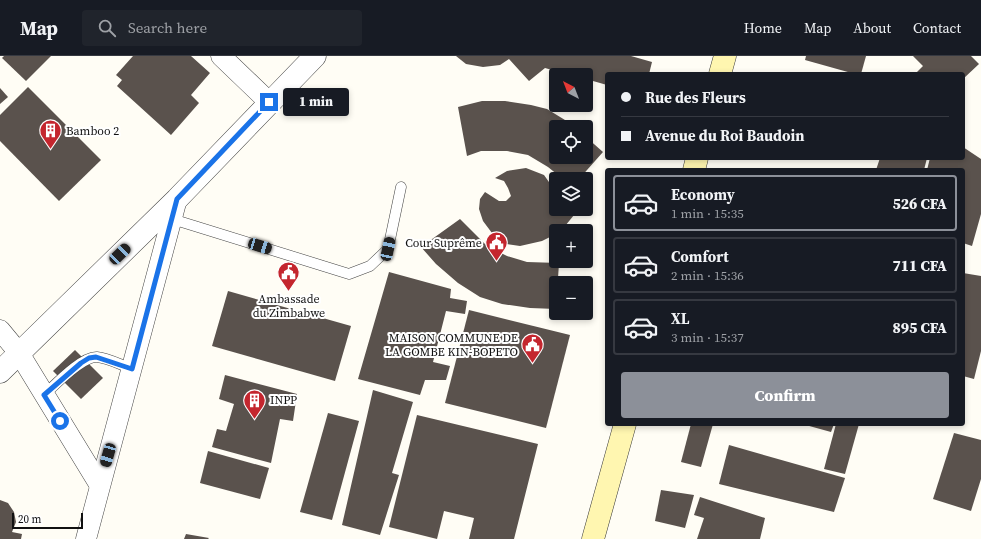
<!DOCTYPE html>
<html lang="en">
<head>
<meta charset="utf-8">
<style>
  body { margin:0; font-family:"Source Serif 4",serif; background:#20242c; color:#f1f3f6; height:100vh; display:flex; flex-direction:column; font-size:15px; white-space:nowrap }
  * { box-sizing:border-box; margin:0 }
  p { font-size:13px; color:#9ea1a6 }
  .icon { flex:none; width:22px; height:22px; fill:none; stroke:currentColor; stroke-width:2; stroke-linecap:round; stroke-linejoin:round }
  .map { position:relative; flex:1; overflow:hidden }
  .details { position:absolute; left:605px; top:112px; width:360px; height:258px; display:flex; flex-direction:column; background:#171b24; border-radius:4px; box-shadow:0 2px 6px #0003 }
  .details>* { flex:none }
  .top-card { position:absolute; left:605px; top:16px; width:360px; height:88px; border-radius:4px; box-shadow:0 2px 6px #0003; display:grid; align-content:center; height:88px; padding:0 16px; background:#171b24 }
  .needle { width:26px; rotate:318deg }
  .buttons { position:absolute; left:549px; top:12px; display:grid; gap:8px }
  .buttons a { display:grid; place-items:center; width:44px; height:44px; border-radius:4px; background:#171b24; box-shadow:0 2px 6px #0003; font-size:20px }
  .scale { position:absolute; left:12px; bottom:10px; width:71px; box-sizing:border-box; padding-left:4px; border:2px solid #111; border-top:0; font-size:11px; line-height:14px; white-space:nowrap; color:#111; -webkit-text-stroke:3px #fff; paint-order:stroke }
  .end { position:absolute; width:18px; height:18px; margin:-9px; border:5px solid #1a73e8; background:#fff; box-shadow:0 0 0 2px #fff }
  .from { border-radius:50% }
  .bubble { position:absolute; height:28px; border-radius:4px; background:#171b24; box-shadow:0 2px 6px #0003; font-size:13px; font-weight:800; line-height:28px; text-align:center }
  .car { position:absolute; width:12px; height:24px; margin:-12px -6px; border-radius:5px; box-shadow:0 0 3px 1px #0007; background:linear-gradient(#222 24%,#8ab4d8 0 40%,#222 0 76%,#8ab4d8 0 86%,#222 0) }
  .top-card b { display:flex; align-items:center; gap:14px; height:38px; font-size:15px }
  .top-card b+b { border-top:1px solid #363941 }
  .top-card i { width:10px; height:10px; background:#f1f3f6 }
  ul { padding:7px 0 0; list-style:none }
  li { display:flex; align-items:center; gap:12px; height:56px; margin:0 8px 6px; padding:0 8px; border:2px solid #363941; border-radius:4px }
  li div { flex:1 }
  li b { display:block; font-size:15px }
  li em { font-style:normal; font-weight:800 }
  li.selected { border-color:#8c9099 }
  li>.icon { width:36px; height:36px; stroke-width:1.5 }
  .primary-button { display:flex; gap:8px; margin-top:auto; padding:8px 16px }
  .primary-button a { flex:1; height:46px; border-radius:4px; background:#8c9099; color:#fff; font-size:16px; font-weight:800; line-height:46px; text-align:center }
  header { display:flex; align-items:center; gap:24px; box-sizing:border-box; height:56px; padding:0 20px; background:#171b24; border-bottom:1px solid #363941 }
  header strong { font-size:19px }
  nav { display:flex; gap:22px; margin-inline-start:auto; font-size:14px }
  .search { width:280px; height:36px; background:#20242c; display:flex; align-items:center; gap:10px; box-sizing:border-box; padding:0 14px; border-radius:4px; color:#9ea1a6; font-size:15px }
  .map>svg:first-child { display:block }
</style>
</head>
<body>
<header>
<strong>Map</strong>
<div class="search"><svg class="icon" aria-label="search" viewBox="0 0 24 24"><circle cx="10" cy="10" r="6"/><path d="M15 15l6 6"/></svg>Search here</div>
<nav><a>Home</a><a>Map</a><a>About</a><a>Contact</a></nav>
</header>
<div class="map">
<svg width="981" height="483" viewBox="0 0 981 483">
  <rect width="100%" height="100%" fill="#fffdf5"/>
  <g fill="#5a524d">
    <path d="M 4,0 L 51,0 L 26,25 L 2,2 Z"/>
    <path d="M 133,0 L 191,0 L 210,17 L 191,39 L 199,47 L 171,79 L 117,30 L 122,24 L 116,19 Z"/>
    <path d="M 456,0 L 631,0 L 652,6 L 649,18 L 607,18 L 607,29 L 586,23 L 586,19 L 570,19 L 545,12 L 529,25 L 509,3 L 500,9 L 483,11 L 466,8 Z"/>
    <path d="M 806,0 L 866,0 L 861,18 L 855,18 L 805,4 Z"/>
    <path d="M 913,0 L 971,0 L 979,8 L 963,23 L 963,18 L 915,18 L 923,10 Z"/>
    <path d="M 28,31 L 101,104 L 59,145 L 0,85 L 0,59 Z"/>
    <path d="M 0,32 L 8,41 L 0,48 Z"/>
    <path d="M 482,45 L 505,45 L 531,49 L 547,53 L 565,64 L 574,71 L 556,71 L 556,101 L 586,101 L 586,81 L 603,96 L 579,123 L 563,123 L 548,111 L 528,99 L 507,95 L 481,95 L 467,100 L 458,51 Z"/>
    <path d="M 963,91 L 981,103 L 981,158 L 972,190 L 963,187 L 963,114 L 927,114 L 930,102 L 963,102 Z"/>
    <path d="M 880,102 L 927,102 L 924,114 L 876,114 Z"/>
    <path d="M 526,112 L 544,119 L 556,136 L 556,153 L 576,153 L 574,159 L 561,175 L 556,175 L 556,178 L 542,185 L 520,190 L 506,188 L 492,177 L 483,165 L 479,153 L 480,143 L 485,136 L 499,145 L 506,145 L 511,140 L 508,132 L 504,125 L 495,122 L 507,115 Z"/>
    <path d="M 460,163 L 487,190 L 507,200 L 527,206 L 559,207 L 556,253 L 530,252 L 502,248 L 480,241 L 458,227 L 436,208 L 421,191 Z"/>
    <path d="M 389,216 L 451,233 L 450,242 L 467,245 L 465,258 L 446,255 L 433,306 L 450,310 L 446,324 L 425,324 L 420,339 L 358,323 Z"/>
    <path d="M 963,217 L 981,220 L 981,295 L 974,323 L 963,320 Z"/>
    <path d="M 228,235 L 351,270 L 335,325 L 212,290 Z"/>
    <path d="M 469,254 L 570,279 L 546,372 L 445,347 Z"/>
    <path d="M 75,294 L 103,322 L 81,343 L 53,315 Z"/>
    <path d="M 225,319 L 297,338 L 293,365 L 280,363 L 271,407 L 212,391 L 217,373 L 226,375 L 234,348 L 219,343 Z"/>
    <path d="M 373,334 L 413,346 L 392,417 L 399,419 L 380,479 L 342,469 Z"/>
    <path d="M 328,357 L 359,365 L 332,464 L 300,456 Z"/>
    <path d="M 417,359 L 538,388 L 514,483 L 469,483 L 474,462 L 444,455 L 437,483 L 389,471 Z"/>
    <path d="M 691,368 L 713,368 L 701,411 L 681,406 Z"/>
    <path d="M 802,368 L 834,368 L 831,376 Z"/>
    <path d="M 836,368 L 859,368 L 845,418 L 824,413 Z"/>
    <path d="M 954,377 L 981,384 L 981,423 L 971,455 L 933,443 Z"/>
    <path d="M 729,389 L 845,422 L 834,456 L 719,428 Z"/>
    <path d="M 208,395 L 269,412 L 260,443 L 200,427 Z"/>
    <path d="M 661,434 L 694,439 L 685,472 L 655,465 Z"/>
    <path d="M 700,441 L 765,462 L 760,483 L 697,483 L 704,462 L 694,459 Z"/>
    <path d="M 0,444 L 8,447 L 14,456 L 16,466 L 12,476 L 22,478 L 21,483 L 0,483 Z"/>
    <path d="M 186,478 L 209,482 L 208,483 L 184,483 Z"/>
  </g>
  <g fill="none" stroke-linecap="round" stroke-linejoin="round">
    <defs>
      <g id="service">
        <path d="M 172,163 L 349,218 L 370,210 L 388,193 L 401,131"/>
        <path d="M 44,339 C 55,329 82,300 97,301 C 108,302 121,309 133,313"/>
      </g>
      <g id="minor">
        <path d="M 221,0 L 269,46"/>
        <path d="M 0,274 L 19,297 L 99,428"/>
        <path d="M 86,483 L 177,143"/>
      </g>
      <path id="tertiary" d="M 0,316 L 177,143 L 315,0"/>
      <g id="secondary">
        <path d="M 720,18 L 725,0"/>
        <path d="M 694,114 L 697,102"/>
        <path d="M 593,483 L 625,368"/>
      </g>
    </defs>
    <use href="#service" stroke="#444" stroke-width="11"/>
    <use href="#minor" stroke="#444" stroke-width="21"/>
    <use href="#tertiary" stroke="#444" stroke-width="23"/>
    <use href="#secondary" stroke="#333" stroke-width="23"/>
    <use href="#service" stroke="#fff" stroke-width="10"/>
    <use href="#minor" stroke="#fff" stroke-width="20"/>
    <use href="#tertiary" stroke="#fff" stroke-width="22"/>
    <use href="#secondary" stroke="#fff6b0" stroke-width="22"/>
  </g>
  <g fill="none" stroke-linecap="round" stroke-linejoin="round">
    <path stroke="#1a73e8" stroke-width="5" d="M 60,365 L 44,339 L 81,307 L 89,302 L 96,301 L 132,313 L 177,143 L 269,46"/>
  </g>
  <defs>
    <symbol id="building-pin" viewBox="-11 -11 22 30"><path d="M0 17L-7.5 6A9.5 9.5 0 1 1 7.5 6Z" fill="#c4262e" stroke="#fff"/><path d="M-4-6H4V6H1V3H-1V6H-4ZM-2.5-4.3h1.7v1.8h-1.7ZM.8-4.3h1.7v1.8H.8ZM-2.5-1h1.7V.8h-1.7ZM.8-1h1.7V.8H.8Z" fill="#fff"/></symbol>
    <symbol id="civic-pin" viewBox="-11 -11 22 30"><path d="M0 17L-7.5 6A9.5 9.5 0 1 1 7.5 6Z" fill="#c4262e" stroke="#fff"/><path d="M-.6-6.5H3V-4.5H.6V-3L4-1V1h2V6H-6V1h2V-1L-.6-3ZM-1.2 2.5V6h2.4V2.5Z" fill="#fff"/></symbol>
  </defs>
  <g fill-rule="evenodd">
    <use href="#building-pin" x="38" y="62" width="25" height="34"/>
    <use href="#civic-pin" x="484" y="174" width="25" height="34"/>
    <use href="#civic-pin" x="276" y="204" width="25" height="34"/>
    <use href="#civic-pin" x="520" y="276" width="25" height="34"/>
    <use href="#building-pin" x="242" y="332" width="25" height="34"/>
  </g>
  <g text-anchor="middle" stroke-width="4" stroke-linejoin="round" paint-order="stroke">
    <g font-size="12" fill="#111" stroke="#fff" text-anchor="start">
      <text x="66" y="79">Bamboo 2</text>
      <text x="482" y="191" text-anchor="end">Cour Suprême</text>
      <text x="289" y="247" text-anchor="middle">Ambassade<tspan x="289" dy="14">du Zimbabwe</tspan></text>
      <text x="518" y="286" text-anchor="end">MAISON COMMUNE DE<tspan x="518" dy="14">LA GOMBE KIN-BOPETO</tspan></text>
      <text x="270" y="348">INPP</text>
    </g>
  </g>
</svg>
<div class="buttons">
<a><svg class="needle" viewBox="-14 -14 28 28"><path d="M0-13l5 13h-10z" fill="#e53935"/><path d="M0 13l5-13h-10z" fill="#9ea1a6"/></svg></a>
<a><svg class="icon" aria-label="locate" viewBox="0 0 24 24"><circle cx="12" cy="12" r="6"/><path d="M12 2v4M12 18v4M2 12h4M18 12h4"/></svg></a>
<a><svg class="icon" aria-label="layers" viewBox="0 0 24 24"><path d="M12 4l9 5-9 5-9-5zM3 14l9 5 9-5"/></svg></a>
<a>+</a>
<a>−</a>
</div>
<div class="scale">20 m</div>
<i class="end from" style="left:60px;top:365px"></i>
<i class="end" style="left:269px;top:46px"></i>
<div class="bubble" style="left:283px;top:32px;width:66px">1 min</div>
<i class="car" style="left:260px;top:190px;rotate:107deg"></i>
<i class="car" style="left:388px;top:193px;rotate:12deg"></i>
<i class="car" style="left:120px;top:198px;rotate:46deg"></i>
<i class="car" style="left:108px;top:399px;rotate:196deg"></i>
<div class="top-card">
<b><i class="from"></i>Rue des Fleurs</b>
<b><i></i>Avenue du Roi Baudoin</b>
</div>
<section class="details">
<ul>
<li class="selected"><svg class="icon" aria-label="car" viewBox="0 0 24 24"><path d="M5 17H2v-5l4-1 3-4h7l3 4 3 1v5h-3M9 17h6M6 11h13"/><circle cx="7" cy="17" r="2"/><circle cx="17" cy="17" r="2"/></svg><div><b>Economy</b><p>1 min · 15:35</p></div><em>526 CFA</em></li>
<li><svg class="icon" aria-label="car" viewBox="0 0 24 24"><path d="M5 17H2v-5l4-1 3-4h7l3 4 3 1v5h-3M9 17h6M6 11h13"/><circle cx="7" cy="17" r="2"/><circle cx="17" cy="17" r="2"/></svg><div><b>Comfort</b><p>2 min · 15:36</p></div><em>711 CFA</em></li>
<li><svg class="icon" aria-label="car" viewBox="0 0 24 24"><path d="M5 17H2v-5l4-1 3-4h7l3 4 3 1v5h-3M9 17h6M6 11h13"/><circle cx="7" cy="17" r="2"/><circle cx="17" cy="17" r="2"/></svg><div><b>XL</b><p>3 min · 15:37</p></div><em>895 CFA</em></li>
</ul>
<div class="primary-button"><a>Confirm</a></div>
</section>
</div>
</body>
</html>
